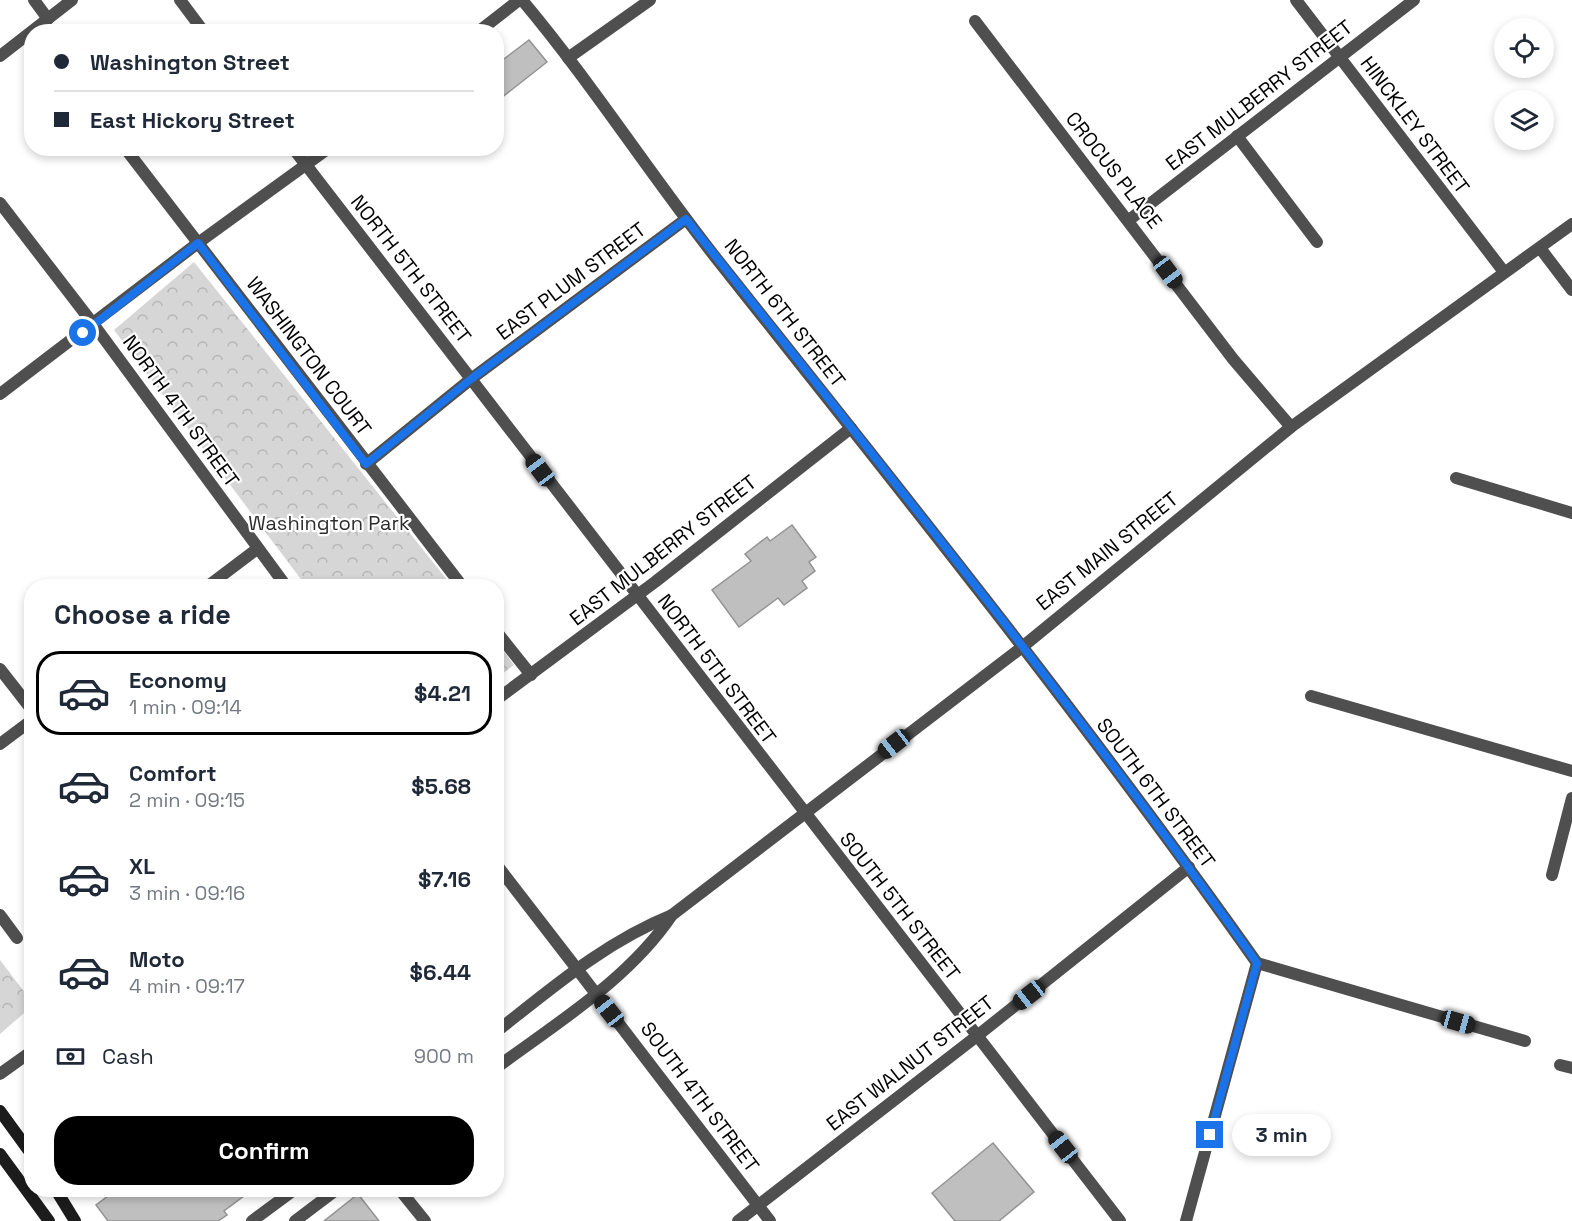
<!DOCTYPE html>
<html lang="en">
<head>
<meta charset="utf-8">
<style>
  body { margin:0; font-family:"Space Grotesk",sans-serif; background:#f6f6f7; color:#1f2937; height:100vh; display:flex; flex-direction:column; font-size:22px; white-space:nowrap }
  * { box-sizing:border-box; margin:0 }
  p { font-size:20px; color:#747a83 }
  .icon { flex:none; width:33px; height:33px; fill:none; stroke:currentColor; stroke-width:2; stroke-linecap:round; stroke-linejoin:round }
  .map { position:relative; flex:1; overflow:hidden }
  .side { position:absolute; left:24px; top:579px; width:480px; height:618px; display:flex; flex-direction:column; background:#fff; border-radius:24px; box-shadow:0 3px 9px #0003 }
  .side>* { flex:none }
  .banner { position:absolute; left:24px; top:24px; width:480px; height:132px; border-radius:24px; box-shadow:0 3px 9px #0003; display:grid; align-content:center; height:132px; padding:0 30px; background:#fff }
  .tools { position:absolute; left:1494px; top:18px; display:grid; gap:12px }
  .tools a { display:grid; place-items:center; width:60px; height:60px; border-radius:50%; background:#fff; box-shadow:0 3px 9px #0003; font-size:30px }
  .end { position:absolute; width:27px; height:27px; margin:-14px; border:8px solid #1a73e8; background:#fff; box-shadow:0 0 0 3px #fff }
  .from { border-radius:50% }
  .bubble { position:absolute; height:42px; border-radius:21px; background:#fff; box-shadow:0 3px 9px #0003; font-size:20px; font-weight:700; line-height:42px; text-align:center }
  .car { position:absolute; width:18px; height:36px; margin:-18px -9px; border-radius:8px; box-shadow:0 0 4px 2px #0007; background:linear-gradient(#222 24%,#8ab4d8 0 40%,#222 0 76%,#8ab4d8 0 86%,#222 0) }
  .banner b { display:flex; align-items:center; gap:21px; height:57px; font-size:22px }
  .banner b+b { border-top:2px solid #e0e1e3 }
  .banner i { width:15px; height:15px; background:#1f2937 }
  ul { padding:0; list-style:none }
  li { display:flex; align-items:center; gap:18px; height:84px; margin:0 12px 9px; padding:0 18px; border:3px solid transparent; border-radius:24px }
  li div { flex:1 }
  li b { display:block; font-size:22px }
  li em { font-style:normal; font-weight:700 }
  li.active { border-color:#000 }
  li>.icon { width:54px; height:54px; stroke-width:1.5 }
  h2 { padding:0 30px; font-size:27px; line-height:72px }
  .pay { display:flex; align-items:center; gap:15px; height:66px; padding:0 30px; font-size:22px }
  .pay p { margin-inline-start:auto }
  .cta { display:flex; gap:12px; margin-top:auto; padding:12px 30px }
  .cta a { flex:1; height:69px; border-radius:24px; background:#000; color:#fff; font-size:24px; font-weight:700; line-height:69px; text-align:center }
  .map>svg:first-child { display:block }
</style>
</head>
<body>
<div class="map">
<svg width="1572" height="1221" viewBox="0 0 1572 1221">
  <defs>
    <pattern id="park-crowns" width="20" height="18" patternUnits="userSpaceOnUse" patternTransform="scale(1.5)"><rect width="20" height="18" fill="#d6d6d6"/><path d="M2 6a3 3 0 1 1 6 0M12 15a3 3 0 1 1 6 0" fill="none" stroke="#b6b6b6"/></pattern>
  </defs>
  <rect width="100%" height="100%" fill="#fff"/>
  <g fill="url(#park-crowns)">
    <path d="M 194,262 L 452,586 L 306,586 L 114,330 Z"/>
    <path d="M 497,642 L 514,665 L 497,678 Z"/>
    <path d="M 0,960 L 32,1002 L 31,1007 L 0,1034 Z"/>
  </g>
  <g fill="#bfbfbf" stroke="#939393" stroke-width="1.5">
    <path d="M 529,40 L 547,62 L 496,102 L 496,65 Z"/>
    <path d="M 792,525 L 816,557 L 809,562 L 815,571 L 802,581 L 807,588 L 784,605 L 778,598 L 739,627 L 712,590 L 751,561 L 745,554 L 767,537 L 770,541 Z"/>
    <path d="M 993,1143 L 1034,1192 L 999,1221 L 955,1221 L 932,1193 Z"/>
    <path d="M 116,1190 L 252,1190 L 224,1211 L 227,1215 L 218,1221 L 108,1221 L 96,1205 Z"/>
    <path d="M 358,1194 L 379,1221 L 324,1221 Z"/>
  </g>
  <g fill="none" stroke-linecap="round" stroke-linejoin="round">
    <g stroke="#4f4f4f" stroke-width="12">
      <path d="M 34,0 L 48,19"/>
      <path d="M 180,0 L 204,32"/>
      <path d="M 1296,0 L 1504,272"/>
      <path d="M 975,21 L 1233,359 L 1291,427"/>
      <path d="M 478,32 L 519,0"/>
      <path d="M 0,56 L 72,0"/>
      <path d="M 1237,136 L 1317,242"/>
      <path d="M 125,148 L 462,586"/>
      <path d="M 293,148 L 1120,1221"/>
      <path d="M 1129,220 L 1414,0"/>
      <path d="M 1540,248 L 1572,290"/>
      <path d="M 0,394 L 198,243 L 329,148"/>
      <path d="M 366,464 L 471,379 L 686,219"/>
      <path d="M 1456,478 L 1572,513"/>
      <path d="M 208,586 L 257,549"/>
      <path d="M 496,631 L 531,675"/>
      <path d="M 0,669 L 32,710"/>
      <path d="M 1311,696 L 1572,771"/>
      <path d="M 0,744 L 32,720"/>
      <path d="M 1552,875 L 1572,798"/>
      <path d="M 0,915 L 17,938"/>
      <path d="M 1257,963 L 1525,1041"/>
      <path d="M 577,969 L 770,1221"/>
      <path d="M 1560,1065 L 1572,1068"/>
      <path d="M 400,1190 L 425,1221"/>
      <path d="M 738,1221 L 977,1036 L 1189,867"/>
    </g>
    <g stroke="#4f4f4f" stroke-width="12">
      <path d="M 522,0 C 591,82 649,173 716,258 C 900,490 1086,721 1257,963 L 1186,1221"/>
      <path d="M 568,58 L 650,0"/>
      <path d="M 0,203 L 94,325 L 286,586"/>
      <path d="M 496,700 L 655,582 L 851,428"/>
      <path d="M 496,864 L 577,969"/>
      <path d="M 496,1032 C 552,988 605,942 672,915 L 1021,648 L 1291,427 L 1572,224"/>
      <path d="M 496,1068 C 558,1022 629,979 672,915"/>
      <path d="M 0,1074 L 32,1051"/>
      <path d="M 252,1221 L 294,1190"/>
      <path d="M 295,1221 L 336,1190"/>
    </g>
    <g stroke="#1c1c1c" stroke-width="12">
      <path d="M 0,1111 L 32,1155"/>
      <path d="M 0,1154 L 49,1221"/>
      <path d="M 56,1190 L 75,1221"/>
    </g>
  </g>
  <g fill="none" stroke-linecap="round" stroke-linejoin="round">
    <path stroke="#1a73e8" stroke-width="8" d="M 83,333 L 198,243 L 366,464 L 471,379 L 686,219 C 880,464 1077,708 1257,963 L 1210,1135"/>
  </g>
  <g text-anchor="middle" stroke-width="4.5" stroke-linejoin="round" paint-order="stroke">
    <g font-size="20" fill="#000" stroke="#fff">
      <text transform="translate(1259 95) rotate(-38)" y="7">EAST MULBERRY STREET</text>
      <text transform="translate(1415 125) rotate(53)" y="7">HINCKLEY STREET</text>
      <text transform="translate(1114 170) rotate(52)" y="7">CROCUS PLACE</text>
      <text transform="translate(411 269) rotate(52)" y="7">NORTH 5TH STREET</text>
      <text transform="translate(571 281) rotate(-37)" y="7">EAST PLUM STREET</text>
      <text transform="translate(785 313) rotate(52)" y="7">NORTH 6TH STREET</text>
      <text transform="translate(309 356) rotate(53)" y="7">WASHINGTON COURT</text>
      <text transform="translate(181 411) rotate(54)" y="7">NORTH 4TH STREET</text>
      <text transform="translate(663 550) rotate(-38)" y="7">EAST MULBERRY STREET</text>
      <text transform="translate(1107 551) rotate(-39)" y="7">EAST MAIN STREET</text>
      <text transform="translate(717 669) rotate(53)" y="7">NORTH 5TH STREET</text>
      <text transform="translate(1156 793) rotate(53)" y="7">SOUTH 6TH STREET</text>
      <text transform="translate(900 906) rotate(52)" y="7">SOUTH 5TH STREET</text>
      <text transform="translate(910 1063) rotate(-38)" y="7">EAST WALNUT STREET</text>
      <text transform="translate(700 1097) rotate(53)" y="7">SOUTH 4TH STREET</text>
    </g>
    <g font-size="20" fill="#2d2d2d" stroke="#fff">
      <text x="329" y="530">Washington Park</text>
    </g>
  </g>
</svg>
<div class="tools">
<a><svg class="icon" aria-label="locate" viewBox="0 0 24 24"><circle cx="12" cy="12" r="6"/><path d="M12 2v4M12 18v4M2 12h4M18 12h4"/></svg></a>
<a><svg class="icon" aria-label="layers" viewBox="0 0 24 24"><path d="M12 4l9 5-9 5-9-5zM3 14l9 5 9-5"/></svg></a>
</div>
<i class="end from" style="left:83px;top:333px"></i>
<i class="end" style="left:1210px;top:1135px"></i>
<div class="bubble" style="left:1232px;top:1114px;width:99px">3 min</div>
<i class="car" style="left:1168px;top:272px;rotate:143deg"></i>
<i class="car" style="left:540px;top:470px;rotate:323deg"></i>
<i class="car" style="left:894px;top:744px;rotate:232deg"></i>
<i class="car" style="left:1029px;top:995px;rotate:232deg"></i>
<i class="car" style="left:609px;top:1011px;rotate:322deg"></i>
<i class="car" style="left:1458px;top:1022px;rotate:106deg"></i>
<i class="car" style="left:1063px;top:1147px;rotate:322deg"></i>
<div class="banner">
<b><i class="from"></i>Washington Street</b>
<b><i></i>East Hickory Street</b>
</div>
<section class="side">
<h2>Choose a ride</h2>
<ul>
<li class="active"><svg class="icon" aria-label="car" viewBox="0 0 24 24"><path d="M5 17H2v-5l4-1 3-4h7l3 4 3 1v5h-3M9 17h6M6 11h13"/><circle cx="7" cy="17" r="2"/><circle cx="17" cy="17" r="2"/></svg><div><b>Economy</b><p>1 min · 09:14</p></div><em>$4.21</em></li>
<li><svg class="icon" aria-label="car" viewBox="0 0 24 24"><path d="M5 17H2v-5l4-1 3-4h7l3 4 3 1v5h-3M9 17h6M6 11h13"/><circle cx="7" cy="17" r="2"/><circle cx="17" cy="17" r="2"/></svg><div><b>Comfort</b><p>2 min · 09:15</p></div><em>$5.68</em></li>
<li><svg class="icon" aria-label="car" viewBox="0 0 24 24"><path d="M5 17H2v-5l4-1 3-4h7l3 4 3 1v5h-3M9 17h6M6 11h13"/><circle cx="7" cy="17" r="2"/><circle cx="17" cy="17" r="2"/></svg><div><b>XL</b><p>3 min · 09:16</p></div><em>$7.16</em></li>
<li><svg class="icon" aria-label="car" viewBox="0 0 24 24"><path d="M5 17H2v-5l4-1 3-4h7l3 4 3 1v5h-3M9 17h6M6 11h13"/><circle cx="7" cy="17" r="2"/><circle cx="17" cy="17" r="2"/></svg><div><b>Moto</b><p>4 min · 09:17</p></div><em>$6.44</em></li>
</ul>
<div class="pay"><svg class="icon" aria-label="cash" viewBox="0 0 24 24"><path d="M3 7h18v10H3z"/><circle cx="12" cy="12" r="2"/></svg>Cash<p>900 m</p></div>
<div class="cta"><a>Confirm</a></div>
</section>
</div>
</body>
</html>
